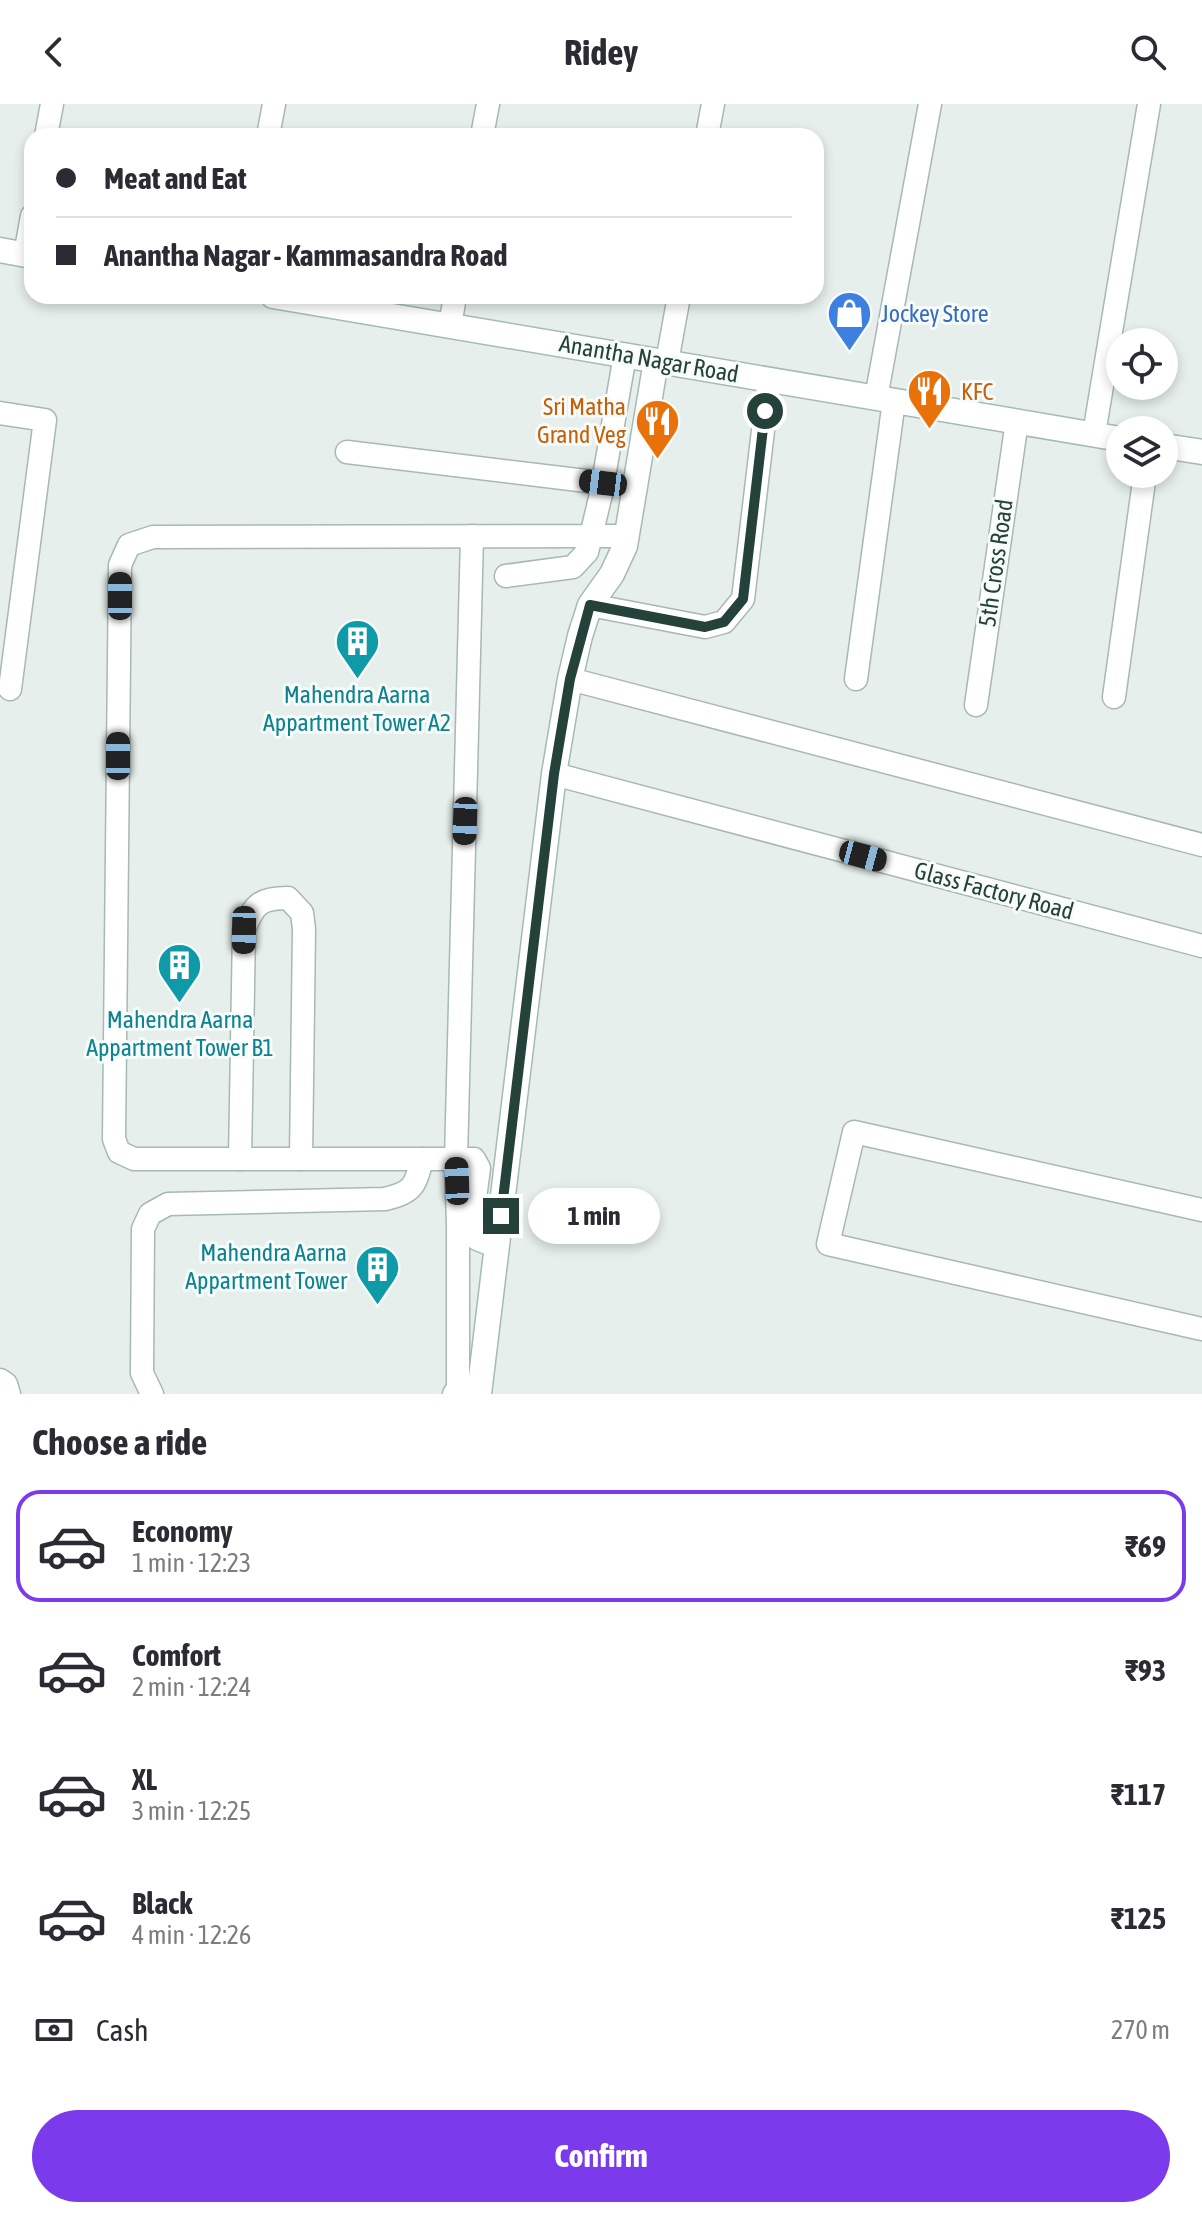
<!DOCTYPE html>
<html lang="en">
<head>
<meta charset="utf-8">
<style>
  body { margin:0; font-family:"Asap Condensed",sans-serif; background:#f7f7f7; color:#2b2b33; height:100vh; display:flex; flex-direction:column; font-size:30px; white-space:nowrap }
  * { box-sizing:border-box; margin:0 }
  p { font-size:26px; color:#7c7c81 }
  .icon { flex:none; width:44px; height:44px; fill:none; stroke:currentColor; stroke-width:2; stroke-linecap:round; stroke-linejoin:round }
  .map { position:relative; height:1290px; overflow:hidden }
  .panel { display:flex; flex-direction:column; background:#fff; flex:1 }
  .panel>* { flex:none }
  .hud { position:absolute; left:24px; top:24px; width:800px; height:176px; border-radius:24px; box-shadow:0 4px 12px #0003; display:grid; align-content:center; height:176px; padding:0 32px; background:#fff }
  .buttons { position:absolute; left:1106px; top:224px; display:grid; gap:16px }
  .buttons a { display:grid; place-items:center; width:72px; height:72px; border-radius:50%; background:#fff; box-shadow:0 4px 12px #0003; font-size:40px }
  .end { position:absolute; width:36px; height:36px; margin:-18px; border:10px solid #24423a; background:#fff; box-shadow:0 0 0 4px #fff }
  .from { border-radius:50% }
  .bubble { position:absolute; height:56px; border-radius:28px; background:#fff; box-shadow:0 4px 12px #0003; font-size:26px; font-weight:700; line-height:56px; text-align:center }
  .car { position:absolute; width:24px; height:48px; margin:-24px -12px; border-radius:10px; box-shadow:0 0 6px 2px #0007; background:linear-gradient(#222 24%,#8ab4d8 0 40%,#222 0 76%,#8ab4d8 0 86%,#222 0) }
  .hud b { display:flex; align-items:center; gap:28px; height:76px; font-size:30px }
  .hud b+b { border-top:2px solid #e1e1e2 }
  .hud i { width:20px; height:20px; background:#2b2b33 }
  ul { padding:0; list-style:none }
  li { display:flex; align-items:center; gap:24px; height:112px; margin:0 16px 12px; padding:0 16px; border:4px solid transparent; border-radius:24px }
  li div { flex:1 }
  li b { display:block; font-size:30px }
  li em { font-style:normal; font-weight:700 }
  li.current { border-color:#7c3aed }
  li>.icon { width:72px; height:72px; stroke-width:1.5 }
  h2 { padding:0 32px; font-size:36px; line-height:96px }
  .pay { display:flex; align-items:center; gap:20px; height:88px; padding:0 32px; font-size:30px }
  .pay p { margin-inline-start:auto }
  .cta { display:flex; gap:16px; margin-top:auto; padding:16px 32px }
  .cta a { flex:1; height:92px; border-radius:48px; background:#7c3aed; color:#fff; font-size:32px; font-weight:700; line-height:92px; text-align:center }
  header { display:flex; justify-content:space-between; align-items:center; height:104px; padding:0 32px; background:#fff; font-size:36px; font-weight:700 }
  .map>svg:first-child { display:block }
</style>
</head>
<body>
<header><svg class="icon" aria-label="back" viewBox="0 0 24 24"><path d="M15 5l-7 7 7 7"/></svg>Ridey<svg class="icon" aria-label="search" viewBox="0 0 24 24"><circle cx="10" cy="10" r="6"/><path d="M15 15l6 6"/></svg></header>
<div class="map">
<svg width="1202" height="1290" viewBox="0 0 1202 1290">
  <rect width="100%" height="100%" fill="#e6efeb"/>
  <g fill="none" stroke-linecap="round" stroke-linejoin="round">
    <defs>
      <g id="street">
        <path d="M 46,32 L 52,0"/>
        <path d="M 268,32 L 274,0"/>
        <path d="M 482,32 L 488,0"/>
        <path d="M 707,32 L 713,0"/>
        <path d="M 25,151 L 32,112"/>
        <path d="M 450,222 L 455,192"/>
        <path d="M 667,258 L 679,192"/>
        <path d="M 876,294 L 930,0"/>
        <path d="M 0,309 L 45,316 L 10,585"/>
        <path d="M 1094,330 L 1149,0"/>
        <path d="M 347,348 L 603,379"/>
        <path d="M 506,472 L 573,463 L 587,448 L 591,432 L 627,432"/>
        <path d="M 590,501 L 705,523 L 724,518 L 743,495 L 769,276"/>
        <path d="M 570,575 L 1202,741"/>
        <path d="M 856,575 L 894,297"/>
        <path d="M 1114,593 L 1145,370"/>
        <path d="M 976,601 L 1017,317"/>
        <path d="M 554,670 L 1202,842"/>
        <path d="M 240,1055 L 244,826 C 254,800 260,794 288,794 L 302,809 L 304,825 L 301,1055"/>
        <path d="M 1202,1106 L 854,1028 L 828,1140 L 1202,1225"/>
        <path d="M 497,1143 L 477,1135 L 475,1094 L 479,1064 L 474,1055 L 134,1055 L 119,1048 L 114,1035 L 120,461 L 129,441 L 153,433 L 591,432 L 601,390 L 625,251"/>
        <path d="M 0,1276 L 6,1280 L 9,1290"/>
        <path d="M 152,1290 L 142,1269 L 143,1125 L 150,1110 L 168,1100 L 385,1095 C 413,1088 415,1083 422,1055"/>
        <path d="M 454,1290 L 458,1284 L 458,1121 L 456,1055 L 472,432"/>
      </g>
      <g id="secondary">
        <path d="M 0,146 L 32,152"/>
        <path d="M 273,192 L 1120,335"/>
        <path d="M 1164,342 L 1202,348"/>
        <path d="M 479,1290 L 554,670 L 570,575 L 580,532 L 590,501 L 612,470 L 625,442 L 656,257"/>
      </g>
    </defs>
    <use href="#street" stroke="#a8b8b2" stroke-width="25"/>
    <use href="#secondary" stroke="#a4bbb3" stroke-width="27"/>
    <use href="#street" stroke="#fff" stroke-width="22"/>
    <use href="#secondary" stroke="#fff" stroke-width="24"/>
  </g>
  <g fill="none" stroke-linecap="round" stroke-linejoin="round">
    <path stroke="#24423a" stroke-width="10" d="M 501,1112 L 554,670 L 570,575 L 590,501 L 705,523 L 724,518 L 743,495 L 765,307"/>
  </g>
  <defs>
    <symbol id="shop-pin" viewBox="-11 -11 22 30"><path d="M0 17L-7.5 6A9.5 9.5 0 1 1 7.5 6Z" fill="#3f7fe0" stroke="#f7fbf9"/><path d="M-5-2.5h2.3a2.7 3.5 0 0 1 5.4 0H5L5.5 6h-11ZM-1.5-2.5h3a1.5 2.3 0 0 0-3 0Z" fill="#fff"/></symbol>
    <symbol id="restaurant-pin" viewBox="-11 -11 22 30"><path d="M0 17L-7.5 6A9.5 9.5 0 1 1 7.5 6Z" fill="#e8710a" stroke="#f7fbf9"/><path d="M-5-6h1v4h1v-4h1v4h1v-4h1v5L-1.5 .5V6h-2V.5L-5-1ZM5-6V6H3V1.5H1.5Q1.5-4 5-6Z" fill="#fff"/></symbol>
    <symbol id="building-pin" viewBox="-11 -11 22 30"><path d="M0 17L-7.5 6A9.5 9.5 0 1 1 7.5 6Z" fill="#0f9aa8" stroke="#f7fbf9"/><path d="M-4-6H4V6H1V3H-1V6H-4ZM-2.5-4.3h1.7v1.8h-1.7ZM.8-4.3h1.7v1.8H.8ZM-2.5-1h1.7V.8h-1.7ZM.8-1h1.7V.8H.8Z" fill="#fff"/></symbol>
  </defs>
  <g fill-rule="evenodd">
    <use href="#shop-pin" x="824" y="184" width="51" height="69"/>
    <use href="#restaurant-pin" x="904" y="262" width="51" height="69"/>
    <use href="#restaurant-pin" x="632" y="292" width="51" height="69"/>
    <use href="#building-pin" x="332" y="512" width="51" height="69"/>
    <use href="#building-pin" x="154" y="836" width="51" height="69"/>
    <use href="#building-pin" x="352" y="1138" width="51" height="69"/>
  </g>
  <g text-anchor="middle" stroke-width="6" stroke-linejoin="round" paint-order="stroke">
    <g font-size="24" fill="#366cbe" stroke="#f7fbf9" text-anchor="start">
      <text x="881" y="218">Jockey Store</text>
    </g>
    <g font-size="24" fill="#24423a" stroke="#f7fbf9">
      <text transform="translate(649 255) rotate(10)" y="8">Anantha Nagar Road</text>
      <text transform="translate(996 459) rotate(-82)" y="8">5th Cross Road</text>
      <text transform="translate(994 787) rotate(15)" y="8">Glass Factory Road</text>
    </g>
    <g font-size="24" fill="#c56008" stroke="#f7fbf9" text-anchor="start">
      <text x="961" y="296">KFC</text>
      <text x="626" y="311" text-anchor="end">Sri Matha<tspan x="626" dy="28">Grand Veg</tspan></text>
    </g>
    <g font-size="24" fill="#0d838f" stroke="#f7fbf9">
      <text x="357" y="599">Mahendra Aarna<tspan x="357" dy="28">Appartment Tower A2</tspan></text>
      <text x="180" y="924">Mahendra Aarna<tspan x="180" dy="28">Appartment Tower B1</tspan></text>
      <text x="347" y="1157" text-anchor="end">Mahendra Aarna<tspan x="347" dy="28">Appartment Tower</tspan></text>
    </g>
  </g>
</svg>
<div class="buttons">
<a><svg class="icon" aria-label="locate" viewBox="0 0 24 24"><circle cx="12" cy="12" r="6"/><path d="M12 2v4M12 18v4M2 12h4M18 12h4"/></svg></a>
<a><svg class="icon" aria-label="layers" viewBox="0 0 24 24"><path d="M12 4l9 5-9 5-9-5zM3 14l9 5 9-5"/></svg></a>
</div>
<i class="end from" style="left:765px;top:307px"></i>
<i class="end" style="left:501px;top:1112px"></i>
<div class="bubble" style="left:528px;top:1084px;width:132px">1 min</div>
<i class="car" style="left:603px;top:379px;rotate:277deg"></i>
<i class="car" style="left:120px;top:492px;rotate:0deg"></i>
<i class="car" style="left:118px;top:652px;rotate:0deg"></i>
<i class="car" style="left:465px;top:717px;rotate:182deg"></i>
<i class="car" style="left:863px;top:752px;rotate:105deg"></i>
<i class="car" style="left:244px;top:826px;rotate:181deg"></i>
<i class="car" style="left:457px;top:1077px;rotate:358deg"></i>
<div class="hud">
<b><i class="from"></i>Meat and Eat</b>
<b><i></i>Anantha Nagar - Kammasandra Road</b>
</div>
</div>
<section class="panel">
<h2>Choose a ride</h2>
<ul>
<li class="current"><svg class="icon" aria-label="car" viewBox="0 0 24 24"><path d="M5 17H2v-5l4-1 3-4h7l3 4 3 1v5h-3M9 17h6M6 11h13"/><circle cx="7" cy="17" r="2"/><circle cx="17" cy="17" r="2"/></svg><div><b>Economy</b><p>1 min · 12:23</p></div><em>₹69</em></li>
<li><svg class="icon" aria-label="car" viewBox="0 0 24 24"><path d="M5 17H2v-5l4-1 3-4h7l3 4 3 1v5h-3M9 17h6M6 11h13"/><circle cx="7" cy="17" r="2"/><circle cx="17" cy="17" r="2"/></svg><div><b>Comfort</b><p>2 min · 12:24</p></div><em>₹93</em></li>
<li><svg class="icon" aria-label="car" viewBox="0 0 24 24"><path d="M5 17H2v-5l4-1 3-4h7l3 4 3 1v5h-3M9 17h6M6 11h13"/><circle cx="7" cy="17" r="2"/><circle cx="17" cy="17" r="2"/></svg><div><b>XL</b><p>3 min · 12:25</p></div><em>₹117</em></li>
<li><svg class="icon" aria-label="car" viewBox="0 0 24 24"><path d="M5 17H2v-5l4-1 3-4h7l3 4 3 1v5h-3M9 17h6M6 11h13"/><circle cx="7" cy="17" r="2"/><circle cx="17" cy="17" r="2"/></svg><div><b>Black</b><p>4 min · 12:26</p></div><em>₹125</em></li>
</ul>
<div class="pay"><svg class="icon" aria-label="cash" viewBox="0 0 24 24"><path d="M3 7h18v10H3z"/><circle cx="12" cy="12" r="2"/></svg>Cash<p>270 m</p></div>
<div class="cta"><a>Confirm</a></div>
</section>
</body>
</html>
